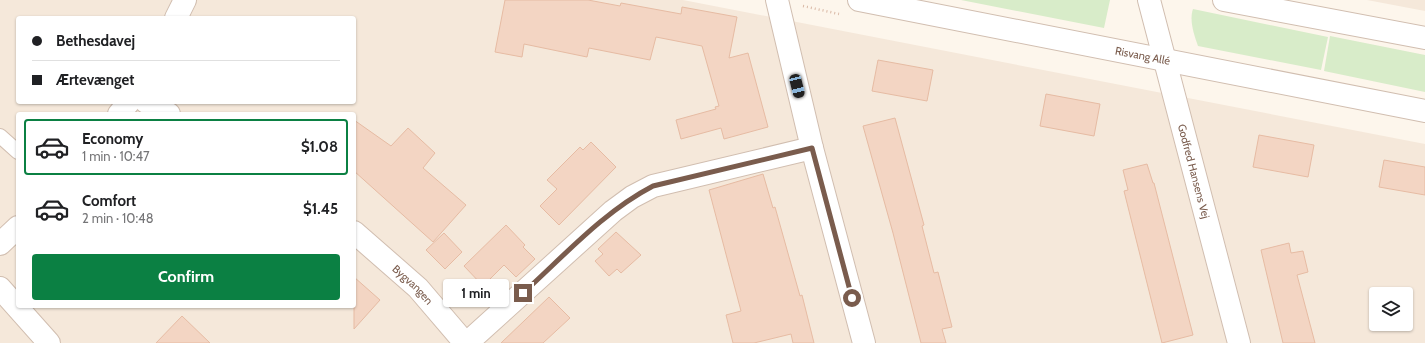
<!DOCTYPE html>
<html lang="en">
<head>
<meta charset="utf-8">
<style>
  body { margin:0; font-family:Cabin,sans-serif; background:#f6f6f6; color:#202124; height:100vh; display:flex; flex-direction:column; font-size:15px; white-space:nowrap }
  * { box-sizing:border-box; margin:0 }
  p { font-size:13px; color:#757577 }
  .icon { flex:none; width:22px; height:22px; fill:none; stroke:currentColor; stroke-width:2; stroke-linecap:round; stroke-linejoin:round }
  .map { position:relative; flex:1; overflow:hidden }
  .panel { position:absolute; left:16px; top:112px; width:340px; height:196px; display:flex; flex-direction:column; background:#fff; border-radius:4px; box-shadow:0 1px 3px #0004 }
  .panel>* { flex:none }
  .hud { position:absolute; left:16px; top:16px; width:340px; height:88px; border-radius:4px; box-shadow:0 1px 3px #0004; display:grid; align-content:center; height:88px; padding:0 16px; background:#fff }
  .fabs { position:absolute; left:1369px; top:287px; display:grid; gap:8px }
  .fabs a { display:grid; place-items:center; width:44px; height:44px; border-radius:4px; background:#fff; box-shadow:0 1px 3px #0004; font-size:20px }
  .end { position:absolute; width:18px; height:18px; margin:-9px; border:5px solid #7a5c4d; background:#fff; box-shadow:0 0 0 2px #fff }
  .from { border-radius:50% }
  .bubble { position:absolute; height:28px; border-radius:4px; background:#fff; box-shadow:0 1px 3px #0004; font-size:13px; font-weight:800; line-height:28px; text-align:center }
  .car { position:absolute; width:12px; height:24px; margin:-12px -6px; border-radius:5px; box-shadow:0 0 3px 1px #0007; background:linear-gradient(#222 24%,#8ab4d8 0 40%,#222 0 76%,#8ab4d8 0 86%,#222 0) }
  .hud b { display:flex; align-items:center; gap:14px; height:38px; font-size:15px }
  .hud b+b { border-top:1px solid #e0e0e0 }
  .hud i { width:10px; height:10px; background:#202124 }
  ul { padding:7px 0 0; list-style:none }
  li { display:flex; align-items:center; gap:12px; height:56px; margin:0 8px 6px; padding:0 8px; border:2px solid transparent; border-radius:4px }
  li div { flex:1 }
  li b { display:block; font-size:15px }
  li em { font-style:normal; font-weight:800 }
  li.on { border-color:#0b8043 }
  li>.icon { width:36px; height:36px; stroke-width:1.5 }
  .button { display:flex; gap:8px; margin-top:auto; padding:8px 16px }
  .button a { flex:1; height:46px; border-radius:4px; background:#0b8043; color:#fff; font-size:16px; font-weight:800; line-height:46px; text-align:center }
  .map>svg:first-child { display:block }
</style>
</head>
<body>
<div class="map">
<svg width="1425" height="343" viewBox="0 0 1425 343">
  <rect width="100%" height="100%" fill="#fdf6ec"/>
  <g fill="#f5e8da" fill-rule="evenodd">
    <path d="M 0,0 L 683,0 L 1425,144 L 1425,343 L 0,343 ZM 18,18 L 354,18 L 354,102 L 18,102 ZM 18,114 L 354,114 L 354,306 L 18,306 ZM 1376,294 L 1406,294 L 1406,324 L 1376,324 Z"/>
    <path d="M 1367,0 L 1425,0 L 1425,11 Z"/>
  </g>
  <g fill="#d8ecc9">
    <path d="M 961,0 L 1110,0 L 1104,28 Z"/>
    <path d="M 1193,9 L 1328,37 L 1321,70 L 1198,46 C 1194,35 1189,20 1193,9 Z"/>
    <path d="M 1330,36 L 1425,55 L 1425,92 L 1324,71 Z"/>
  </g>
  <g fill="#f3d5c3" stroke="#e6bba3">
    <path d="M 505,0 L 588,0 L 620,6 L 621,3 L 681,14 L 682,7 L 737,17 L 729,58 L 748,53 L 768,127 L 724,139 L 721,128 L 681,139 L 676,120 L 716,109 L 715,107 L 719,106 L 702,46 L 656,37 L 650,60 L 589,48 L 587,57 L 524,44 L 522,57 L 495,52 Z"/>
    <path d="M 878,60 L 933,70 L 927,101 L 872,91 Z"/>
    <path d="M 1046,94 L 1100,104 L 1094,136 L 1040,126 Z"/>
    <path d="M 895,118 L 924,225 L 922,226 L 934,273 L 938,272 L 952,327 L 942,329 L 946,343 L 921,343 L 893,233 L 863,126 Z"/>
    <path d="M 354,120 L 391,146 L 408,128 L 435,153 L 423,168 L 466,205 L 433,242 L 354,171 Z"/>
    <path d="M 1259,135 L 1314,145 L 1308,177 L 1253,167 Z"/>
    <path d="M 591,142 L 616,167 L 559,225 L 540,206 L 557,189 L 547,180 L 580,147 L 583,150 Z"/>
    <path d="M 1384,160 L 1425,167 L 1425,195 L 1379,187 Z"/>
    <path d="M 1147,164 L 1153,183 L 1154,183 L 1193,335 L 1162,343 L 1124,191 L 1128,190 L 1123,170 Z"/>
    <path d="M 763,174 L 773,208 L 775,207 L 800,296 L 802,295 L 814,343 L 793,343 L 791,334 L 754,343 L 733,343 L 726,315 L 741,311 L 709,190 Z"/>
    <path d="M 506,225 L 525,245 L 523,247 L 535,259 L 516,277 L 504,265 L 483,286 L 464,266 Z"/>
    <path d="M 616,232 L 641,255 L 621,273 L 617,269 L 609,276 L 595,261 L 603,254 L 598,249 Z"/>
    <path d="M 444,233 L 462,252 L 445,269 L 426,250 Z"/>
    <path d="M 1289,243 L 1291,253 L 1303,251 L 1308,272 L 1297,275 L 1315,343 L 1283,343 L 1261,250 Z"/>
    <path d="M 354,277 L 380,300 L 354,329 Z"/>
    <path d="M 549,297 L 570,318 L 543,343 L 501,343 Z"/>
    <path d="M 182,316 L 210,343 L 156,343 Z"/>
  </g>
  <g fill="none" stroke-linecap="round" stroke-linejoin="round">
    <defs>
      <path id="service" d="M 0,136 L 18,152"/>
      <g id="minor">
        <path id="s1" d="M 1149,0 L 1239,343"/>
        <path d="M 176,18 L 185,0"/>
        <path d="M 146,102 L 169,114"/>
        <path d="M 119,114 L 129,102"/>
        <path id="s2" d="M 354,232 L 418,288 L 465,343"/>
        <path d="M 0,244 L 18,227"/>
        <path d="M 0,288 L 49,343"/>
        <path d="M 467,343 L 613,211 L 632,197 L 653,186 L 812,148"/>
      </g>
      <g id="tertiary">
        <path d="M 777,0 L 812,148 L 864,343"/>
        <path id="s3" d="M 859,0 L 1425,111"/>
        <path d="M 1224,0 L 1425,38"/>
      </g>
    </defs>
    <use href="#service" stroke="#d1beb0" stroke-width="16"/>
    <use href="#minor" stroke="#d1beb0" stroke-width="24"/>
    <use href="#tertiary" stroke="#d1beb0" stroke-width="24"/>
    <path stroke="#d9b8a5" stroke-width="2.5" stroke-dasharray="1 3" stroke-linecap="butt" d="M 803,6 L 839,14"/>
    <use href="#service" stroke="#fff" stroke-width="14"/>
    <use href="#minor" stroke="#fff" stroke-width="22"/>
    <use href="#tertiary" stroke="#fff" stroke-width="22"/>
  </g>
  <g fill="none" stroke-linecap="round" stroke-linejoin="round">
    <path stroke="#7a5c4d" stroke-width="5" d="M 523,293 C 564,256 603,212 653,186 L 812,148 L 852,298"/>
  </g>
  <g text-anchor="middle" stroke-width="3.5" stroke-linejoin="round" paint-order="stroke">
    <g font-size="11" fill="#7a5c4d" stroke="#fffaf3">
      <text dy="4" stroke="none"><textPath href="#s3" startOffset="289">Risvang Allé</textPath></text>
      <text dy="4" stroke="none"><textPath href="#s1" startOffset="177">Godfred Hansens Vej</textPath></text>
      <text dy="4" stroke="none"><textPath href="#s2" startOffset="79">Bygvangen</textPath></text>
    </g>
  </g>
</svg>
<div class="fabs">
<a><svg class="icon" aria-label="layers" viewBox="0 0 24 24"><path d="M12 4l9 5-9 5-9-5zM3 14l9 5 9-5"/></svg></a>
</div>
<i class="end from" style="left:852px;top:298px"></i>
<i class="end" style="left:523px;top:293px"></i>
<div class="bubble" style="left:443px;top:279px;width:66px">1 min</div>
<i class="car" style="left:797px;top:86px;rotate:166deg"></i>
<div class="hud">
<b><i class="from"></i>Bethesdavej</b>
<b><i></i>Ærtevænget</b>
</div>
<section class="panel">
<ul>
<li class="on"><svg class="icon" aria-label="car" viewBox="0 0 24 24"><path d="M5 17H2v-5l4-1 3-4h7l3 4 3 1v5h-3M9 17h6M6 11h13"/><circle cx="7" cy="17" r="2"/><circle cx="17" cy="17" r="2"/></svg><div><b>Economy</b><p>1 min · 10:47</p></div><em>$1.08</em></li>
<li><svg class="icon" aria-label="car" viewBox="0 0 24 24"><path d="M5 17H2v-5l4-1 3-4h7l3 4 3 1v5h-3M9 17h6M6 11h13"/><circle cx="7" cy="17" r="2"/><circle cx="17" cy="17" r="2"/></svg><div><b>Comfort</b><p>2 min · 10:48</p></div><em>$1.45</em></li>
</ul>
<div class="button"><a>Confirm</a></div>
</section>
</div>
</body>
</html>
